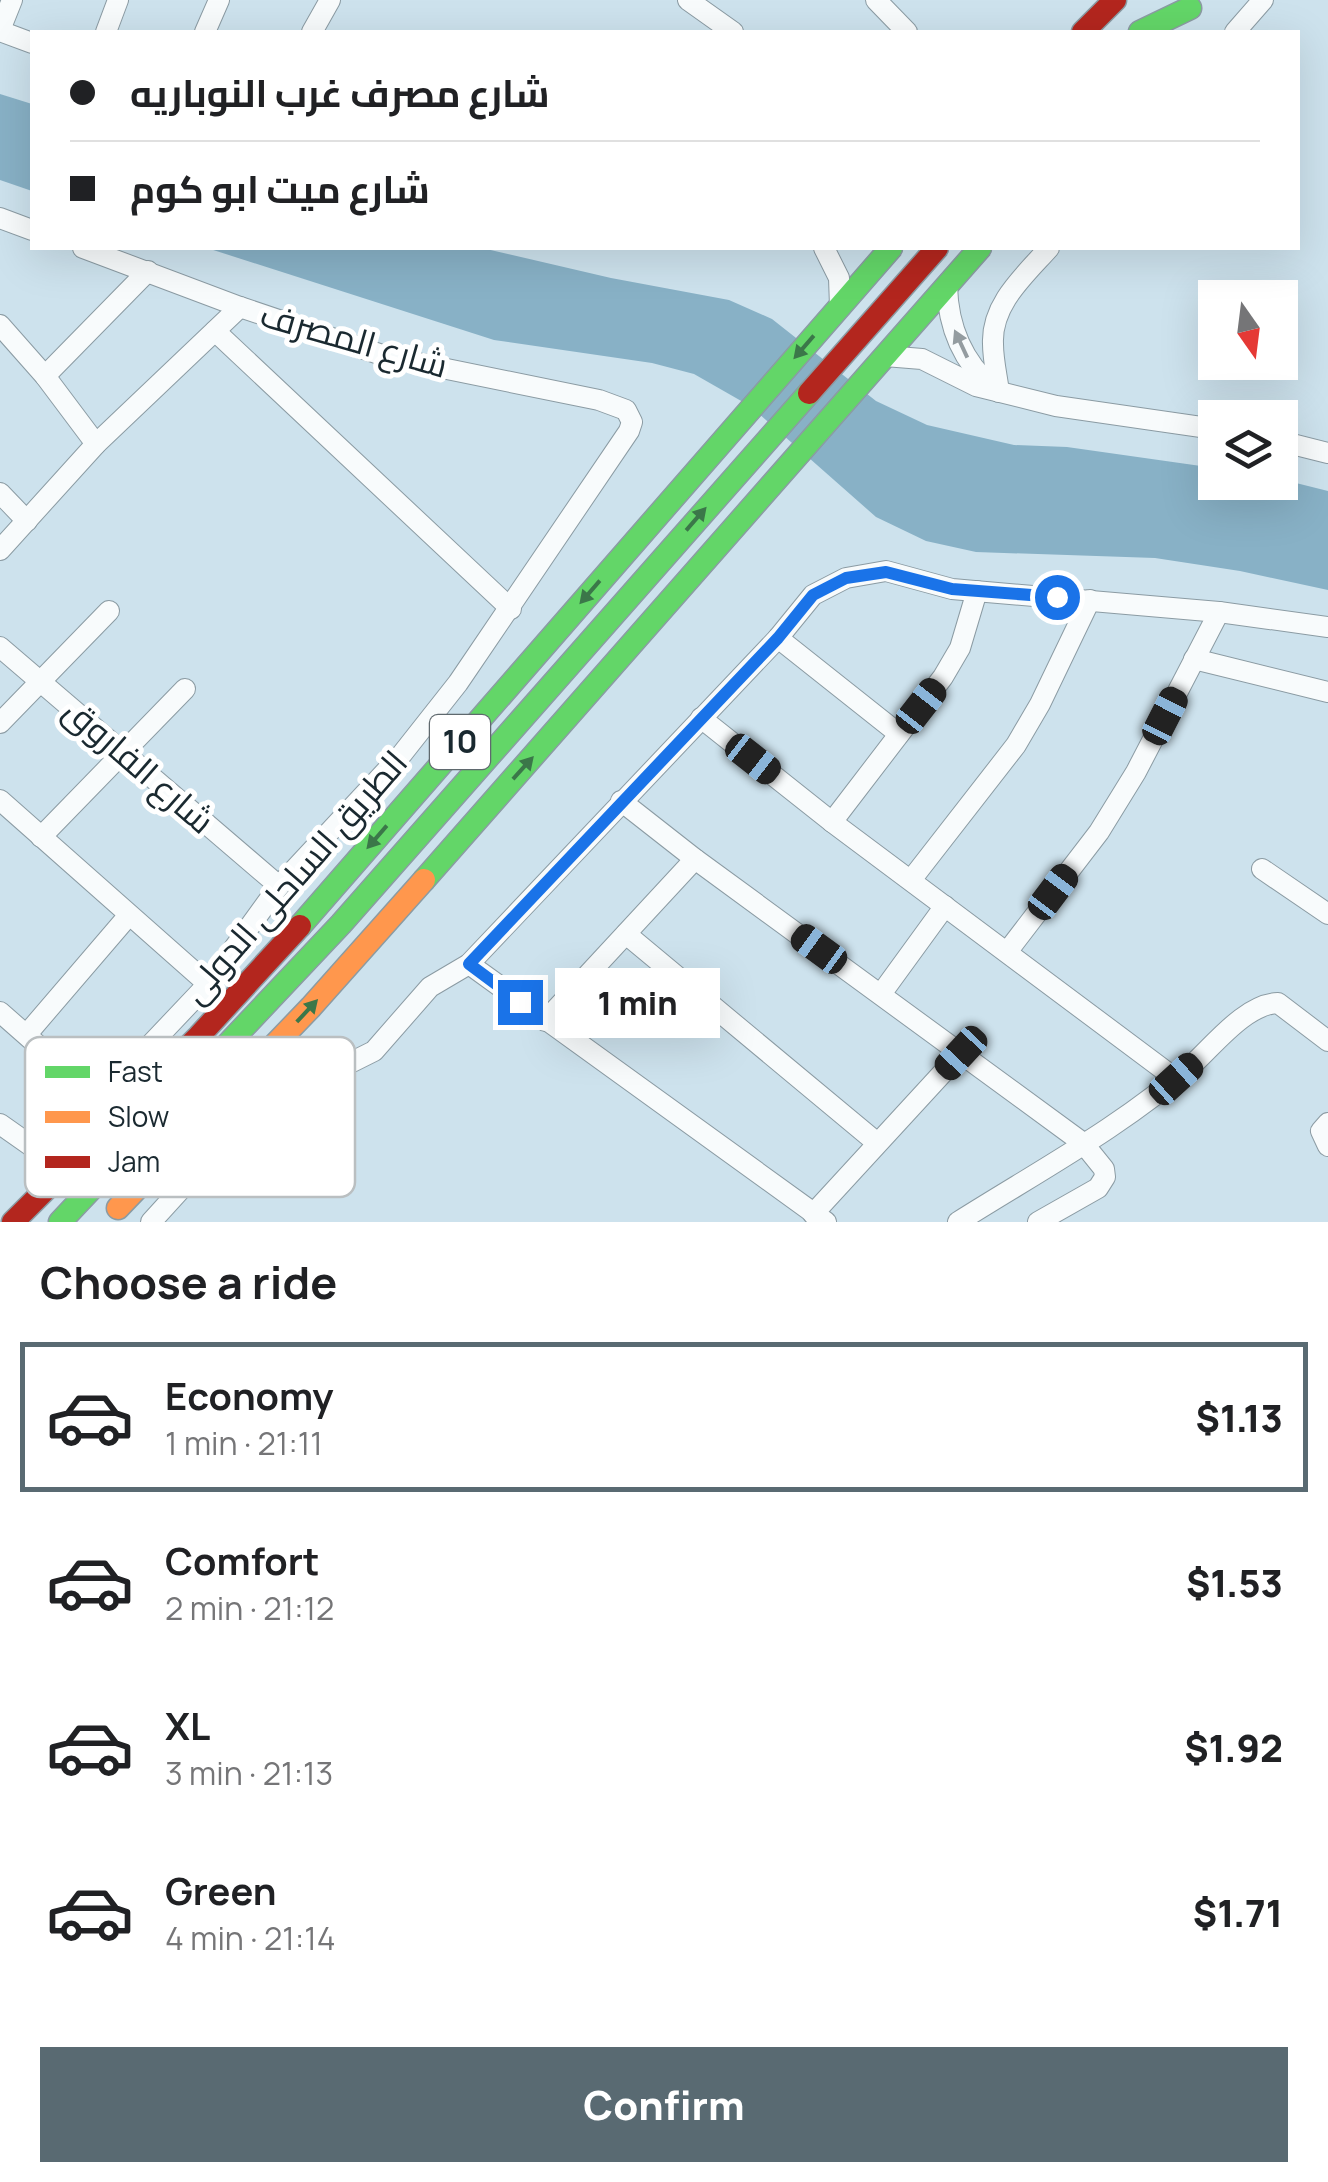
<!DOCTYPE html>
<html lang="en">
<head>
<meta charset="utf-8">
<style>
  body { margin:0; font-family:Manrope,Cairo,sans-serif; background:#f6f6f6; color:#202124; height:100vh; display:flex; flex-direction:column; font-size:38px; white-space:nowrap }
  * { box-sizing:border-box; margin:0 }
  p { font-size:32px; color:#757577 }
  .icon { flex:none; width:55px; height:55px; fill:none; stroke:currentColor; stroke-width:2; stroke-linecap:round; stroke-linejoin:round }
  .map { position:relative; height:1222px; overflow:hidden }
  .side { display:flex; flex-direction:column; background:#fff; flex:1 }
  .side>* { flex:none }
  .guide { position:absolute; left:30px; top:30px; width:1270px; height:220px; border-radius:0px; box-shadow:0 10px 40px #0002; display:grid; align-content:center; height:220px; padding:0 40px; background:#fff }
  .needle { width:65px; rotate:166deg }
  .buttons { position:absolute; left:1198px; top:280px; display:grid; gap:20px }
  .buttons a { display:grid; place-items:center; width:100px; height:100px; border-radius:0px; background:#fff; box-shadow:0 10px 40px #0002; font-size:50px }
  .end { position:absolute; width:45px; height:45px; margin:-22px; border:12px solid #1a73e8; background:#fff; box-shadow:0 0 0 5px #fff }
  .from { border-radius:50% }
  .bubble { position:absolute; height:70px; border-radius:0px; background:#fff; box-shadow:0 10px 40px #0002; font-size:32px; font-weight:800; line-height:70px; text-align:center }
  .car { position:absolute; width:30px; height:60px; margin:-30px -15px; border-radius:12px; box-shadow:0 0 8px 2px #0007; background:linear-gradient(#222 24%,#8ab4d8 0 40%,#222 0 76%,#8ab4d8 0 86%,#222 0) }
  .guide b { display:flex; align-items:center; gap:35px; height:95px; font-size:38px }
  .guide b+b { border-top:2px solid #e0e0e0 }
  .guide i { width:25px; height:25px; background:#202124 }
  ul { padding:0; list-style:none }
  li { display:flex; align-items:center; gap:30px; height:150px; margin:0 20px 15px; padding:0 20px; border:5px solid transparent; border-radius:0px }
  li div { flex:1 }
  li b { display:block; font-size:38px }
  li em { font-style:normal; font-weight:800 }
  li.selected { border-color:#596a72 }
  li>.icon { width:90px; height:90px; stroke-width:1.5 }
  h2 { padding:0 40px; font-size:45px; line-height:120px }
  .button { display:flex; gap:20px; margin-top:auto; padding:20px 40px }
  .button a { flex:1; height:115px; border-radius:0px; background:#596a72; color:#fff; font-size:40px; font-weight:800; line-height:115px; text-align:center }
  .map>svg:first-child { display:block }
</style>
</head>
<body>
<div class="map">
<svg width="1328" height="1222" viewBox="0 0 1328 1222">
  <rect width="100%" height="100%" fill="#cde2ed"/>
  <g fill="#88b1c6">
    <path d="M 0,94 L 32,104 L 32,191 L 0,180 Z"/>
    <path d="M 207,248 L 482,248 L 611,278 L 729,300 L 772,319 L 876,401 L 927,425 L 1014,445 L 1067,447 L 1215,468 L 1215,482 L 1280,482 L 1280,479 L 1328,491 L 1328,590 L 1240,571 L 1155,558 L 976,552 L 926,541 L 876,517 L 750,406 L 694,374 L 652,363 L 494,340 Z"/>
  </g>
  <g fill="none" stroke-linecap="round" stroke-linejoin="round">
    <defs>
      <g id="street">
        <path d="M 688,0 L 733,32"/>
        <path d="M 876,0 L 907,32"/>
        <path d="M 0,30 L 12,0"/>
        <path d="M 0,31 L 32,43"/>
        <path d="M 106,32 L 118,0"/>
        <path d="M 205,32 L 219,0"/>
        <path d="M 312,32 L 330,0"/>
        <path d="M 1235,32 L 1263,0"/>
        <path d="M 0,218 L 32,230"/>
        <path d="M 83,248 L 240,307 L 388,357 L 599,400 L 626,410 L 632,422 L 629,431 L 458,683 L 402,754 L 279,886 L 208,984 L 98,1100"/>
        <path d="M 824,248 L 839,278 L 840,306"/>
        <path d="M 947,286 C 948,326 962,361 993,388"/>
        <path d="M 0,325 L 45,376 L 96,444"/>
        <path d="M 215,331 L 511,609"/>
        <path d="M 885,356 L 922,359 L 976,386 L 1056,406 L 1215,429"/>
        <path d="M 45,376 L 148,271"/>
        <path d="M 999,392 C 997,376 993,360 993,344 C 991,304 1025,275 1049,248"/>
        <path d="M 1280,441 L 1328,453"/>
        <path d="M 0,493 L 27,521"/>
        <path d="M 0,550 L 96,444 L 240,307"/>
        <path d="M 778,638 L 899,734"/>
        <path d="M 0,647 L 279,886"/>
        <path d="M 1194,659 L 1328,692"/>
        <path d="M 701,718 L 832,822 L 1176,1079"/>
        <path d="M 0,723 L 109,611"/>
        <path d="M 0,800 L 208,984"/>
        <path d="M 621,801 L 695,859 L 1083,1143 L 1104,1169 L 1105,1177 L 1098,1188 L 1038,1222"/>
        <path d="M 832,822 L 943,677 L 960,648 L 977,591"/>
        <path d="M 41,837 L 185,689"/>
        <path d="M 1262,869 L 1328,914"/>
        <path d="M 911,880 L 1016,745 L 1040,704 L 1090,600"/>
        <path d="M 626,934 L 876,1142"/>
        <path d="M 1007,952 L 1099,832 L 1136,772 L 1219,612"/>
        <path d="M 469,964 L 826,1222"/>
        <path d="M 881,994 L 945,906"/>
        <path d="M 0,1012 L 108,1107"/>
        <path d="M 545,1021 L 695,859"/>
        <path d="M 27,1034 L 129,915"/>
        <path d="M 1328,1123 L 1321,1131 L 1328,1146"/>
        <path d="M 0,1124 L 64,1169"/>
        <path d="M 813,1214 L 961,1053"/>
        <path d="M 151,1222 L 263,1099 L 290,1083 L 338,1069 L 374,1051 L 430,987 L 469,964 L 778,638 L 813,595 L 846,578 L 886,571 L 952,589 L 1219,612 L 1328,627"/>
        <path d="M 958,1222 C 1037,1172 1123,1126 1193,1064 C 1215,1044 1246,1004 1278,1003 L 1328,1041"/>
      </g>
      <g id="fast">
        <path d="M 1140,32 L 1190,8"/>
        <path d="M 424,880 L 980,248"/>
        <path d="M 300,926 L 891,248"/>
        <path d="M 60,1222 L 341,924 L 809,393"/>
      </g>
      <path id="slow" d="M 118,1208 L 311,1007 L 424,880"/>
      <g id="jam">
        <path d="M 1083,32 L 1115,0"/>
        <path d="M 809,393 L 937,248"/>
        <path d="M 13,1222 L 199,1036 L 300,926"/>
      </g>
    </defs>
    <use href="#street" stroke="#8b9ba3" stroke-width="22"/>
    <use href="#fast" stroke="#8b9ba3" stroke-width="25"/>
    <use href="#slow" stroke="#8b9ba3" stroke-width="25"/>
    <use href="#jam" stroke="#8b9ba3" stroke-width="25"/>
    <use href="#street" stroke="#f8fbfc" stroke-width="20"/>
    <use href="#fast" stroke="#63d668" stroke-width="22"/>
    <use href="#slow" stroke="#ff974d" stroke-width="22"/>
    <use href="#jam" stroke="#b3261e" stroke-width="22"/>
  </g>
  <defs><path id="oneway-solid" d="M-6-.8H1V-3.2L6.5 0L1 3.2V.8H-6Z" transform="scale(2.5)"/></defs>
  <use fill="#949ca0" href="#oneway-solid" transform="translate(961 344) rotate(-115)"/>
  <g fill="#3b7749">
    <use href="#oneway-solid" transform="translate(804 347) rotate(131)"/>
    <use href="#oneway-solid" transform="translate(696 519) rotate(-49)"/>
    <use href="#oneway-solid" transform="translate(590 592) rotate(131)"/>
    <use href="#oneway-solid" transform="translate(523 768) rotate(-48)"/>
    <use href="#oneway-solid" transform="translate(377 837) rotate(131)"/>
    <use href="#oneway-solid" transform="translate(307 1011) rotate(-47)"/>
  </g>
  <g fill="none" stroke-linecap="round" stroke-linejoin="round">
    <path stroke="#1a73e8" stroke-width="12" d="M 520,1002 L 469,964 L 778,638 L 813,595 L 846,578 L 886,572 L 952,589 L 1057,597"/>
  </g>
  <g text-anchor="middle" stroke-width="10" stroke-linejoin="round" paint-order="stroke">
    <rect fill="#fff" stroke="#5f696e" stroke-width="2.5" x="430" y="715" width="60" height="54" rx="8"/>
    <g font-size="32" font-weight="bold" fill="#1a2930">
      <text x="460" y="753">10</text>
    </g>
    <g font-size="35" fill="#1a2930" stroke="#fff">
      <text transform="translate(354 340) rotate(16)" y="12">شارع المصرف</text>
      <text transform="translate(139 766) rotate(41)" y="12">شارع الفاروق</text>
      <text transform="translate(295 877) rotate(-49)" y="12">الطريق الساحلى الدولى</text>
    </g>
  </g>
  <rect x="25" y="1037" width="330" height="160" rx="15" fill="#fff" stroke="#babfc1" stroke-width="2.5"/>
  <rect x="45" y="1066" width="45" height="12" fill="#63d668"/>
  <rect x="45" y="1111" width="45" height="12" fill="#ff974d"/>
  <rect x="45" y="1156" width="45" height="12" fill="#b3261e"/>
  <g font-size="28" fill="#1a2930">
    <text x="108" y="1082">Fast</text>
    <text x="108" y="1127">Slow</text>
    <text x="108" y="1172">Jam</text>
  </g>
</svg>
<div class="buttons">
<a><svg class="needle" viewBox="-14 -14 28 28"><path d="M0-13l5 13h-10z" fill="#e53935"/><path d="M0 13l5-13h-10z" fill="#757577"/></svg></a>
<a><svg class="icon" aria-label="layers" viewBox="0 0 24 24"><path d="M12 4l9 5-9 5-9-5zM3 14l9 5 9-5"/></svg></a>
</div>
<i class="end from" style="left:1057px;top:597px"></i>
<i class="end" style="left:520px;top:1002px"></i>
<div class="bubble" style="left:555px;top:968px;width:165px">1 min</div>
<i class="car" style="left:921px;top:706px;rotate:38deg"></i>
<i class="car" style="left:1165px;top:716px;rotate:27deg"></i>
<i class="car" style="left:753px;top:759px;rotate:128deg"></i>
<i class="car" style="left:1053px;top:892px;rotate:37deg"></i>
<i class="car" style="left:819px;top:949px;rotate:306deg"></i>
<i class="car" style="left:961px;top:1053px;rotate:223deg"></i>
<i class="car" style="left:1176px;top:1079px;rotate:48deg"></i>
<div class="guide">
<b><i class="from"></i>شارع مصرف غرب النوباريه</b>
<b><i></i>شارع ميت ابو كوم</b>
</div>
</div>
<section class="side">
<h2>Choose a ride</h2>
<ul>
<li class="selected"><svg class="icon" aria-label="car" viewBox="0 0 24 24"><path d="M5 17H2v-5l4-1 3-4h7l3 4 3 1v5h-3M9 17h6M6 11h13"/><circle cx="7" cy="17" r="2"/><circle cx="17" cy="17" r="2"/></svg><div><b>Economy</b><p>1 min · 21:11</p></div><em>$1.13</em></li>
<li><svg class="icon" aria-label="car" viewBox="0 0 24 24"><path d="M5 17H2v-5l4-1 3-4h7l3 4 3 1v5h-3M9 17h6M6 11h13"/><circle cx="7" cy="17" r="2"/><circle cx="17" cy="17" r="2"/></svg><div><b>Comfort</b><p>2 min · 21:12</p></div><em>$1.53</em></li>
<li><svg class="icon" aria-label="car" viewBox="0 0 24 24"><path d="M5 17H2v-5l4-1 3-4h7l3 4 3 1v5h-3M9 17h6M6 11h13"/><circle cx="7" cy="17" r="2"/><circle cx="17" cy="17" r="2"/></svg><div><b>XL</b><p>3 min · 21:13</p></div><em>$1.92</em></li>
<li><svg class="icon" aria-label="car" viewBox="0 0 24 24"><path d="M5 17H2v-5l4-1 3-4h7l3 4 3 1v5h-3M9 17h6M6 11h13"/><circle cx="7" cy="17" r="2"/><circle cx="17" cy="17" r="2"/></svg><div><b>Green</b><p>4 min · 21:14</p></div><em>$1.71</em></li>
</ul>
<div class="button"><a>Confirm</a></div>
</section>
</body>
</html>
